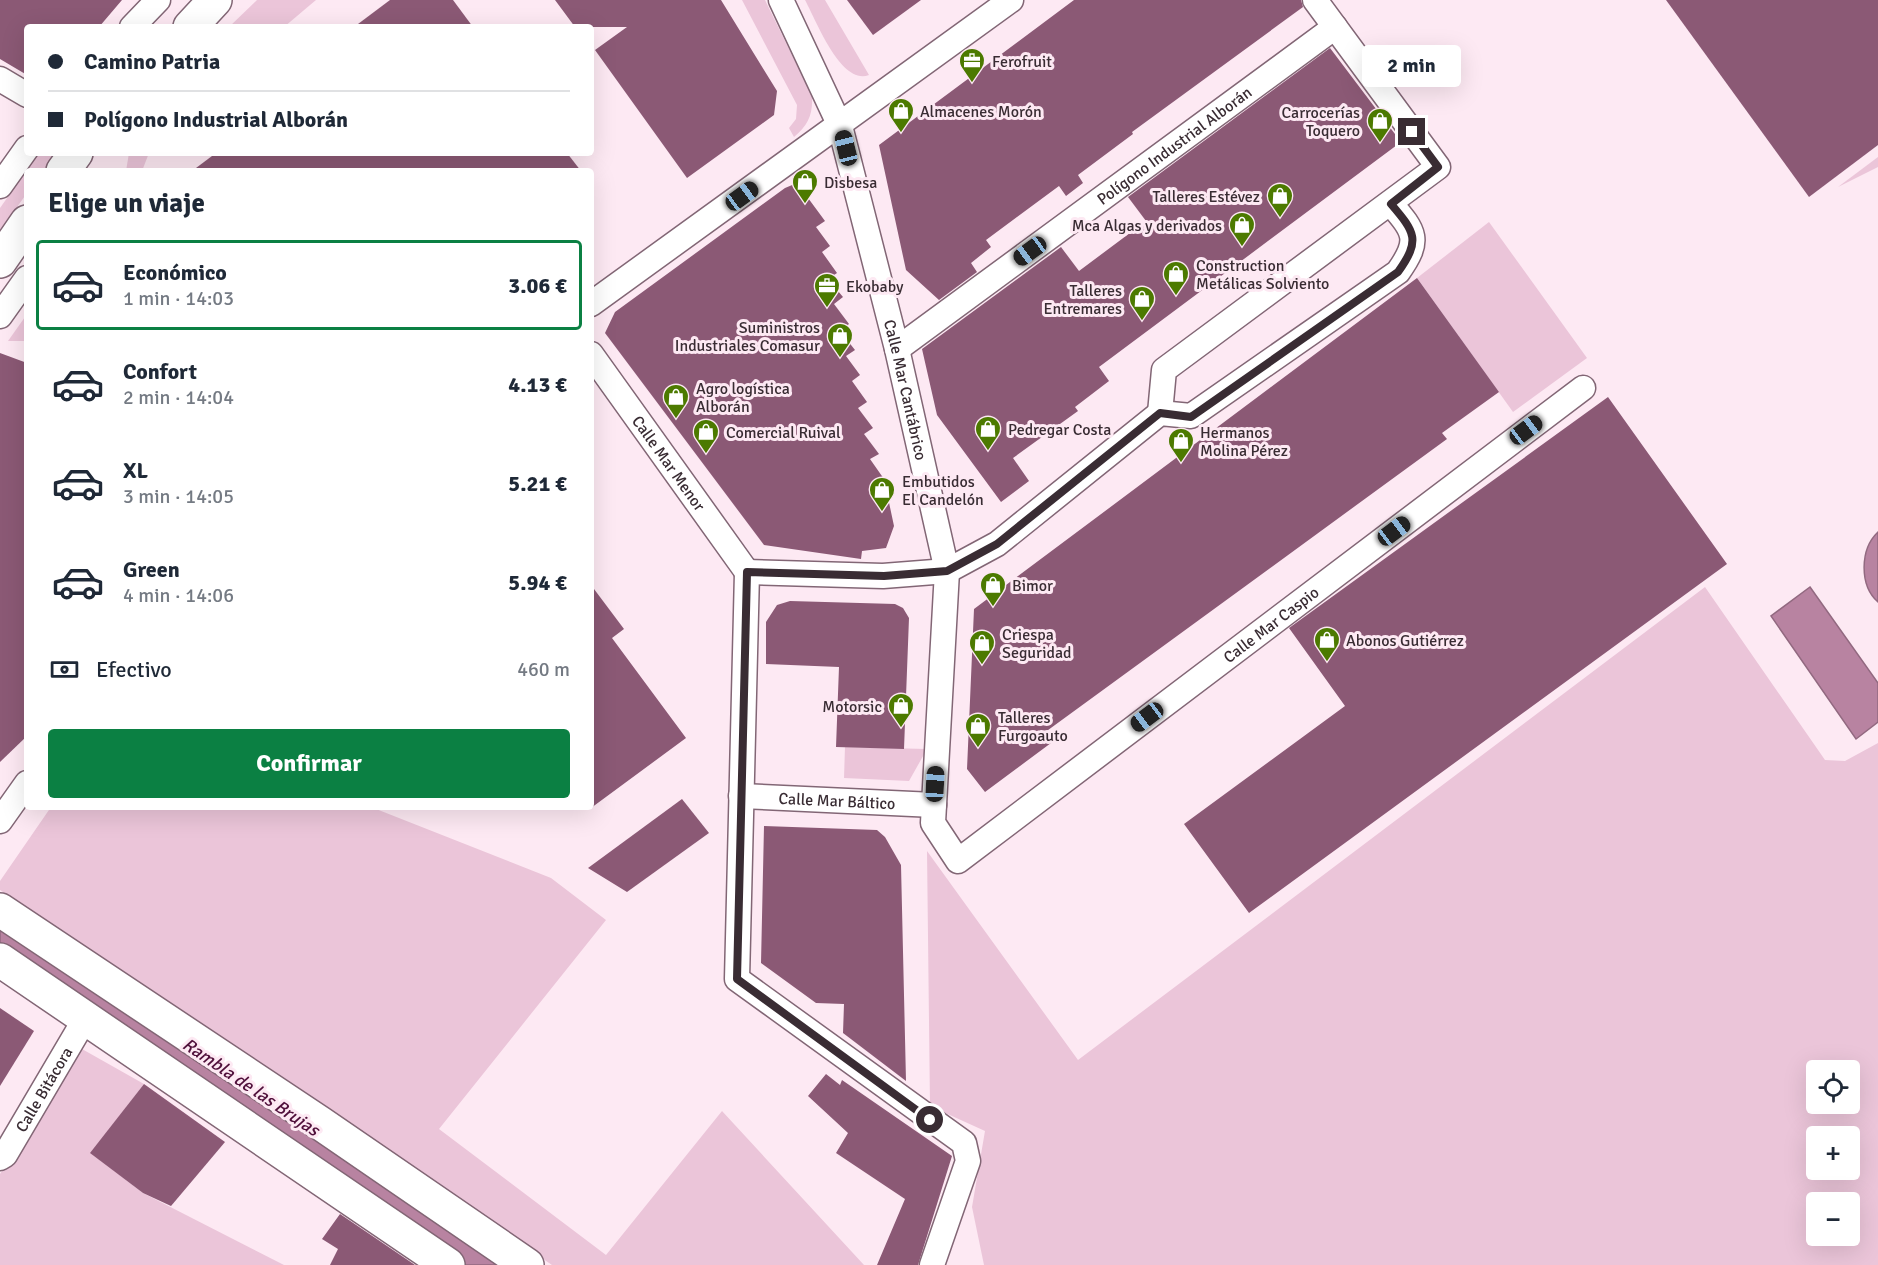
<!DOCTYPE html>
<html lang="es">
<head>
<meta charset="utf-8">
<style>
  body { margin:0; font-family:Signika,sans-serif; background:#f2f2f3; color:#1f2937; height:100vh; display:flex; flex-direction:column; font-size:22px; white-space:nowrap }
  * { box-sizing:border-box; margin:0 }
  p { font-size:20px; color:#747a83 }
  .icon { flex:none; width:33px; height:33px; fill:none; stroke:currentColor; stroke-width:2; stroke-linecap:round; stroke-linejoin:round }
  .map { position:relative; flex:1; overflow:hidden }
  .drawer { position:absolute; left:24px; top:168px; width:570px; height:642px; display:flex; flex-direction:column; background:#fff; border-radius:6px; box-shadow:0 6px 24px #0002 }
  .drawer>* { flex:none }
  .hud { position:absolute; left:24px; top:24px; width:570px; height:132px; border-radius:6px; box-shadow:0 6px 24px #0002; display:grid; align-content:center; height:132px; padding:0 24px; background:#fff }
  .controls { position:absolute; left:1806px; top:1060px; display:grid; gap:12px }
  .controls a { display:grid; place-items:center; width:54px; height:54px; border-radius:6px; background:#fff; box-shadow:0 6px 24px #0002; font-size:30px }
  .end { position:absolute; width:27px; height:27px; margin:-14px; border:8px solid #392c33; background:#fff; box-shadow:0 0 0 3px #fff }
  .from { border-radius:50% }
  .bubble { position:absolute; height:42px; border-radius:6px; background:#fff; box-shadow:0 6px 24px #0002; font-size:20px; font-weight:800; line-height:42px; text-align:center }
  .car { position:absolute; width:18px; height:36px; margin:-18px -9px; border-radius:8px; box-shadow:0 0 4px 2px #0007; background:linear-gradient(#222 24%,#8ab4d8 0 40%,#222 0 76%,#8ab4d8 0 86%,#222 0) }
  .hud b { display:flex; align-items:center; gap:21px; height:57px; font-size:22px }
  .hud b+b { border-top:2px solid #e0e1e3 }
  .hud i { width:15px; height:15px; background:#1f2937 }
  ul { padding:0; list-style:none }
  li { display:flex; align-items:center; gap:18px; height:90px; margin:0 12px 9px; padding:0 12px; border:3px solid transparent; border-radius:6px }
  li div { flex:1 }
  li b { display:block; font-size:22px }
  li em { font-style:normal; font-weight:800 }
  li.active { border-color:#0b8043 }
  li>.icon { width:54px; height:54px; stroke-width:1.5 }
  h2 { padding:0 24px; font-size:27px; line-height:72px }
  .pay { display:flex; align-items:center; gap:15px; height:66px; padding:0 24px; font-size:22px }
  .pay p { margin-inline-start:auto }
  .primary-button { display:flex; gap:12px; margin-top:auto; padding:12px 24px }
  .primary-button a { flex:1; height:69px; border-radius:6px; background:#0b8043; color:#fff; font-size:24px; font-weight:800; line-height:69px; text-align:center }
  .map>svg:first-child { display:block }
</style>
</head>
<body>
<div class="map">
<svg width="1878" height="1265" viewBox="0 0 1878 1265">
  <rect width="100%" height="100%" fill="#fde9f3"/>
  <g fill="#ebc5d9" fill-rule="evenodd">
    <path d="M 257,0 L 316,0 L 284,27 L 229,27 Z"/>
    <path d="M 742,0 L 765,0 L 812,96 C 813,115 808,125 794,137 L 789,128 L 796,119 L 797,105 Z"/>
    <path d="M 805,0 L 825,0 L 869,75 C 841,86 816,20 805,0 Z"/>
    <path d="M 39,153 L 56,153 L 43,171 L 27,171 L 27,193 L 0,231 L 0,208 Z"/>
    <path d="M 129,153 L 149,153 L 142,171 L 126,171 Z"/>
    <path d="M 1878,157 L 1878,167 L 1838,187 Z"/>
    <path d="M 1489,222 L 1587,358 L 1513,412 L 1417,278 Z"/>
    <path d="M 25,317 L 27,341 L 8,341 Z"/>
    <path d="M 1705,587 L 1825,760 L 1845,761 L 1878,743 L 1878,1265 L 984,1265 L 972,1207 L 985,1131 L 930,1106 L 927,851 L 1078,1060 ZM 1816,1071 L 1850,1071 L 1850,1104 L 1816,1104 ZM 1816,1137 L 1850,1137 L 1850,1170 L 1816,1170 ZM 1816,1203 L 1850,1203 L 1850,1236 L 1816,1236 Z"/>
    <path d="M 845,747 L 927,749 L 909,781 L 844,778 Z"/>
    <path d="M 51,807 L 371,807 L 551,878 L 606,920 L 439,1129 L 606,1255 L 722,1111 L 864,1265 L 552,1265 L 0,890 L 0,881 Z"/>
    <path d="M 82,1049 L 144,1084 L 91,1153 L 143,1193 L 284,1265 L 0,1265 L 0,1174 Z"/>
  </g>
  <g fill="#b883a1" stroke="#926980" stroke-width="1.5">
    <path d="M 1878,532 L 1878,602 C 1859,585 1860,549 1878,532 Z"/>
    <path d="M 1810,587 L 1878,683 L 1878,722 L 1856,739 L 1771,616 Z"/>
    <path d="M 0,919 L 516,1265 L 463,1265 L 0,952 Z"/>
  </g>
  <g fill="#8b5975">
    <path d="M 0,0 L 122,0 L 99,27 L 27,27 L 27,75 L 0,59 Z"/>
    <path d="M 390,0 L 453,0 L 473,27 L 354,27 Z"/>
    <path d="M 555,0 L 721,0 L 777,91 L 774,115 L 687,178 L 595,50 L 627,27 L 575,27 Z"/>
    <path d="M 847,0 L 921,0 L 873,35 Z"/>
    <path d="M 1074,0 L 1301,0 L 1303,7 L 1132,132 L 1133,134 L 1078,175 L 1083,183 L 1066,196 L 1059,186 L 986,240 L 991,247 L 971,263 L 977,272 L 939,300 L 906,270 L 879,145 Z"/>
    <path d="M 1666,0 L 1878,0 L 1878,145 L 1809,197 Z"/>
    <path d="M 1330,48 L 1401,142 L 1099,367 L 1109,381 L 1075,407 L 1078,411 L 1013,458 L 1029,481 L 1001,502 L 937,415 L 922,349 L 1061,247 L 1079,271 L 1146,221 L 1128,197 Z"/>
    <path d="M 216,153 L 567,153 L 581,171 L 192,171 Z"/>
    <path d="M 797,183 L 825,221 L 816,227 L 830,246 L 822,252 L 837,273 L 828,279 L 843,297 L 834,304 L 849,324 L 840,331 L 855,350 L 846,356 L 860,375 L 852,381 L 867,402 L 858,408 L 873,428 L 864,434 L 879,454 L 870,459 L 884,479 L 894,526 L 886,548 L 862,551 L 861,559 L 764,545 L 605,333 L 615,312 L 785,188 Z"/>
    <path d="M 1417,278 L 1499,392 L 1442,433 L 1447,439 L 1044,733 L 1051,743 L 985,792 L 967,769 L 974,609 Z"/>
    <path d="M 0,353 L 27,363 L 27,736 L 0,762 Z"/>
    <path d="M 1608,397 L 1727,564 L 1249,913 L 1184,824 L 1345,706 L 1289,628 Z"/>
    <path d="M 591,585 L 624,629 L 612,638 L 686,738 L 591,808 Z"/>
    <path d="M 790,601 L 895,604 L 903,608 L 909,618 L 904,749 L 836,747 L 839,667 L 766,664 L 766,622 L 777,605 Z"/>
    <path d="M 682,799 L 709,833 L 627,892 L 588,868 Z"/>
    <path d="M 764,826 L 877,830 L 885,837 L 901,865 L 906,1081 L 843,1033 L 844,1004 L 816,1003 L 761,963 Z"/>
    <path d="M 0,1008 L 34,1031 L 0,1086 Z"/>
    <path d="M 826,1074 L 840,1085 L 842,1080 L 952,1156 L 918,1265 L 877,1265 L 905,1199 L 836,1153 L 848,1133 L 808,1096 Z"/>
    <path d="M 144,1084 L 225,1142 L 171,1206 L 143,1193 L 90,1153 Z"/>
    <path d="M 340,1214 L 415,1265 L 330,1265 L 338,1249 L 322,1239 Z"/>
  </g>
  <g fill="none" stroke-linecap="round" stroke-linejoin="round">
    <defs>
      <g id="street">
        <path id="s1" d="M 781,0 L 840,126 L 897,349 L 947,571 L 933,823 L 958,861 L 1583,388"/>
        <path d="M 132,27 L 158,0"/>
        <path d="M 0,79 L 27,95"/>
        <path d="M 0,186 L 27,148"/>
        <path d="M 591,304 L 1011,0"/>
        <path d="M 0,316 L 27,278"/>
        <path id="s2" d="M 897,349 L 1335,27"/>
        <path id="s3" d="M 591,354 L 747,572"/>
        <path d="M 1160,413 L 1164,370 L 1438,167 L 1315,0"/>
        <path d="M 747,572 L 883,576 L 947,571 L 997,544 L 1160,413 L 1191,416 L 1398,272 C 1421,240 1415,232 1391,204"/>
        <path d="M 747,572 L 737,979 L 964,1143 L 968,1161 L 932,1265"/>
        <path id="s4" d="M 741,796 L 934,805"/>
        <path d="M 0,821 L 27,783"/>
        <path id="s5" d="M 0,1158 L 5,1155 L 85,1019"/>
      </g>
      <g id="secondary">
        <path d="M 0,910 L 320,1123 L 527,1265"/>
        <path d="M 0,960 L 448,1265"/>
      </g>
      <g id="highway">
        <path d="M 190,27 L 215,0"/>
        <path d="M 63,171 L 76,153"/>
        <path d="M 0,261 L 27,222"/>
      </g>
    </defs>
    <use href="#street" stroke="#826675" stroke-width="27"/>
    <use href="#secondary" stroke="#826675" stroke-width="36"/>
    <use href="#highway" stroke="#826675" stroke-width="36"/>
    <use href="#street" stroke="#fff" stroke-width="24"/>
    <use href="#secondary" stroke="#fff" stroke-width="33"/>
    <use href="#highway" stroke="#fff" stroke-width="33"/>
  </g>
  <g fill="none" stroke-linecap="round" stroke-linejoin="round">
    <path stroke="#392c33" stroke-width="8" d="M 930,1120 L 737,979 L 747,572 L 884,576 L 947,571 L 997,544 L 1160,413 L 1191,417 L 1398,272 C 1421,240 1415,232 1391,204 L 1438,167 L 1412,132"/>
  </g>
  <defs>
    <symbol id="office-pin" viewBox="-11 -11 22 30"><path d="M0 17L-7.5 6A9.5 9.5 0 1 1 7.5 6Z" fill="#4c7a00" stroke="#fde9f3"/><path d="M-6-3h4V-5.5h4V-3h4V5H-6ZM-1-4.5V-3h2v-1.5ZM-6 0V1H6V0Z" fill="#fff"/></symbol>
    <symbol id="shop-pin" viewBox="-11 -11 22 30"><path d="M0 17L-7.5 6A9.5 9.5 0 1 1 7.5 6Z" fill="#4c7a00" stroke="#fde9f3"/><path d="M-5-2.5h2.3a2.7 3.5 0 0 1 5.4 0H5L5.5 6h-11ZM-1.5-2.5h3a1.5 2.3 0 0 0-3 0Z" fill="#fff"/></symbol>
  </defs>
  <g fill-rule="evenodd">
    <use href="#office-pin" x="957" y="46" width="30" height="40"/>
    <use href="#shop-pin" x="886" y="96" width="30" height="40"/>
    <use href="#shop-pin" x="1365" y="106" width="30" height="40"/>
    <use href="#shop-pin" x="790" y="167" width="30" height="40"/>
    <use href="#shop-pin" x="1265" y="181" width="30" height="40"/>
    <use href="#shop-pin" x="1227" y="210" width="30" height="40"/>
    <use href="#shop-pin" x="1161" y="259" width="30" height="40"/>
    <use href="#office-pin" x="812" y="271" width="30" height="40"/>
    <use href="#shop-pin" x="1127" y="284" width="30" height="40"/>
    <use href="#shop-pin" x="825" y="321" width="30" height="40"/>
    <use href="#shop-pin" x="661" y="382" width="30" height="40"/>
    <use href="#shop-pin" x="973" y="414" width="30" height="40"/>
    <use href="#shop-pin" x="691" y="417" width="30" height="40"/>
    <use href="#shop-pin" x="1166" y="426" width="30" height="40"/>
    <use href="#shop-pin" x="867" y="475" width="30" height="40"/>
    <use href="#shop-pin" x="978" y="570" width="30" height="40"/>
    <use href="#shop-pin" x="1312" y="625" width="30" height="40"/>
    <use href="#shop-pin" x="967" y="628" width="30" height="40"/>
    <use href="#shop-pin" x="886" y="691" width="30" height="40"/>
    <use href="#shop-pin" x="963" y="711" width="30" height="40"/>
  </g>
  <g text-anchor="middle" stroke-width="6" stroke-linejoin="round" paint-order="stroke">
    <g font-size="16" fill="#392c33" stroke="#fde9f3" text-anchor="start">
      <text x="992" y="67">Ferofruit</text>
      <text x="920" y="117">Almacenes Morón</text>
      <text x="1360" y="118" text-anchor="end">Carrocerías<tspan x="1360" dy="18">Toquero</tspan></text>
      <text x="824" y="188">Disbesa</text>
      <text x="1260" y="202" text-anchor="end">Talleres Estévez</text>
      <text x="1222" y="231" text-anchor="end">Mca Algas y derivados</text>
      <text x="1196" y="271">Construction<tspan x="1196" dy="18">Metálicas Solviento</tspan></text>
      <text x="846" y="292">Ekobaby</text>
      <text x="1122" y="296" text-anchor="end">Talleres<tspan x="1122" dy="18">Entremares</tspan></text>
      <text x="820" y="333" text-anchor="end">Suministros<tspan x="820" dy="18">Industriales Comasur</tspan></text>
      <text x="696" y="394">Agro logística<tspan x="696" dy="18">Alborán</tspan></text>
      <text x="1008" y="435">Pedregar Costa</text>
      <text x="726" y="438">Comercial Ruival</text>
      <text x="1200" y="438">Hermanos<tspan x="1200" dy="18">Molina Pérez</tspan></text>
      <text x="902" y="487">Embutidos<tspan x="902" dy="18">El Candelón</tspan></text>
      <text x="1012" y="591">Bimor</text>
      <text x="1002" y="640">Criespa<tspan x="1002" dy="18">Seguridad</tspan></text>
      <text x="1346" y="646">Abonos Gutiérrez</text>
      <text x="882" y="712" text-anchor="end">Motorsic</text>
      <text x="998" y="723">Talleres<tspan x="998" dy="18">Furgoauto</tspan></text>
    </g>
    <g font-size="16" fill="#392c33" stroke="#fde9f3">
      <text dy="6" stroke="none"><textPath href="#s2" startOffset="344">Polígono Industrial Alborán</textPath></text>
      <text dy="6" stroke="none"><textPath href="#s1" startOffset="411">Calle Mar Cantábrico</textPath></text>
      <text dy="6" stroke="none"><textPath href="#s3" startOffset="134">Calle Mar Menor</textPath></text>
      <text dy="6" stroke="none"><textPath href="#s1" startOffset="1287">Calle Mar Caspio</textPath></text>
      <text dy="6" stroke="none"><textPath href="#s4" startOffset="96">Calle Mar Báltico</textPath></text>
      <text dy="6" stroke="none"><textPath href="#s5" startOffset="82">Calle Bitácora</textPath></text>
    </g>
    <g font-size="18" font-style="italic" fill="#50103b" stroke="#fde9f3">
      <text transform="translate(251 1087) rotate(34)" y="6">Rambla de las Brujas</text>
    </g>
  </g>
</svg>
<div class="controls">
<a><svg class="icon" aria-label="locate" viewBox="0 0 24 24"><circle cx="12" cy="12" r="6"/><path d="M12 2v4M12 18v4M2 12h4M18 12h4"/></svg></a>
<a>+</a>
<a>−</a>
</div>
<i class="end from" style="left:930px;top:1120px"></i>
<i class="end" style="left:1412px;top:132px"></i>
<div class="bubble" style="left:1362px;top:45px;width:99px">2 min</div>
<i class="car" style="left:846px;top:148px;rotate:346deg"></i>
<i class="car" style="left:742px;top:196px;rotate:54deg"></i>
<i class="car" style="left:1030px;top:251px;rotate:234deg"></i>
<i class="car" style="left:1526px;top:430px;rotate:53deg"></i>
<i class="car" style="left:1394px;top:531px;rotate:53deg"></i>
<i class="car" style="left:1147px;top:717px;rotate:233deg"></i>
<i class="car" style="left:935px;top:784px;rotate:3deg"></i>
<div class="hud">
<b><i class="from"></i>Camino Patria</b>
<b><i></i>Polígono Industrial Alborán</b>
</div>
<section class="drawer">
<h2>Elige un viaje</h2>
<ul>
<li class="active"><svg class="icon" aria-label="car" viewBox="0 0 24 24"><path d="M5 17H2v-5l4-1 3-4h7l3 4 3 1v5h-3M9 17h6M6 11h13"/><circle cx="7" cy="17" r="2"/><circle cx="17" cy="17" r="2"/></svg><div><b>Económico</b><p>1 min · 14:03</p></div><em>3.06 €</em></li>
<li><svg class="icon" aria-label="car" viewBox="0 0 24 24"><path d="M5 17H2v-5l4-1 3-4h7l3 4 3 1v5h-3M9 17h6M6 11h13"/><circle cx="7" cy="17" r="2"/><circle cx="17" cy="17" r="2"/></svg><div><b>Confort</b><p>2 min · 14:04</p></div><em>4.13 €</em></li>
<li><svg class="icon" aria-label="car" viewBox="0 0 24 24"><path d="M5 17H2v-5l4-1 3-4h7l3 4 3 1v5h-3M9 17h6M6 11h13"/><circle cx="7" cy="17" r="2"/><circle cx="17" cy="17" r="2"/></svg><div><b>XL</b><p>3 min · 14:05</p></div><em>5.21 €</em></li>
<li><svg class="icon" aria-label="car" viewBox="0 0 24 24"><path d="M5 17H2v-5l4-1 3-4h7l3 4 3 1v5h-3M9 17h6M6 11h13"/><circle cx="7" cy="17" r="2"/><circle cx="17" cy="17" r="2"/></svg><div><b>Green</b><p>4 min · 14:06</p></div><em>5.94 €</em></li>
</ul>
<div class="pay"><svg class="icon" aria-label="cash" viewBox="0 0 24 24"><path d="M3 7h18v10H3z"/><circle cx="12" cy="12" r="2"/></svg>Efectivo<p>460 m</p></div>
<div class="primary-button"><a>Confirmar</a></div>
</section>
</div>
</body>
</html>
